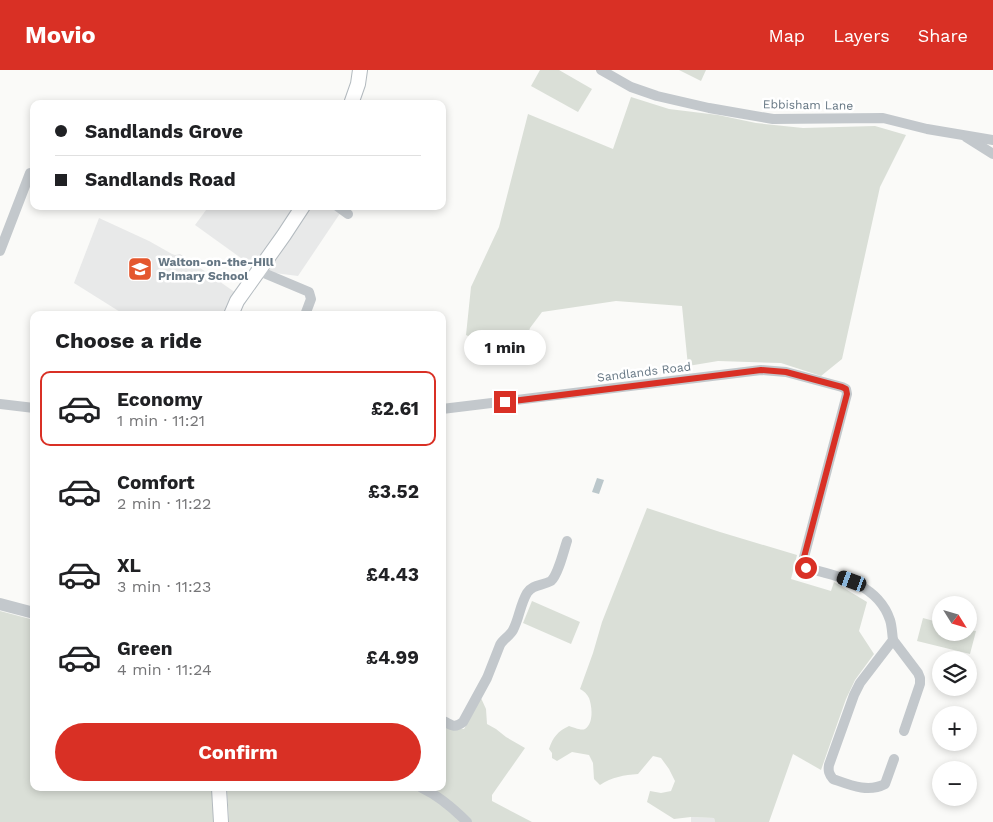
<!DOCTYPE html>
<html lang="en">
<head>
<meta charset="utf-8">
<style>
  body { margin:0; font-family:"Work Sans",sans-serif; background:#f2f2f2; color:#202124; height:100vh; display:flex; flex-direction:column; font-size:19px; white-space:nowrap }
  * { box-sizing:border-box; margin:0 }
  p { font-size:16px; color:#757577 }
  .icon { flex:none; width:28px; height:28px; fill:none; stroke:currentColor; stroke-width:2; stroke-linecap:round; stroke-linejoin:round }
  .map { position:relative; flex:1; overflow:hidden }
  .sheet { position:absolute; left:30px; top:241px; width:416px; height:480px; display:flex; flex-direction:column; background:#fff; border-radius:10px; box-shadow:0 2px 8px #0003 }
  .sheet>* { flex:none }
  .hud { position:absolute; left:30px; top:30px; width:416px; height:110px; border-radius:10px; box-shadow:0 2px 8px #0003; display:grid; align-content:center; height:110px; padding:0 25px; background:#fff }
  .needle { width:32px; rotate:127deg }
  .tools { position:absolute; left:932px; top:526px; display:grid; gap:10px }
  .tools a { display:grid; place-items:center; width:45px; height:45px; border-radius:50%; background:#fff; box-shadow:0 2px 8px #0003; font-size:25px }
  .end { position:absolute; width:22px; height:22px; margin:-11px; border:6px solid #d93025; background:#fff; box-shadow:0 0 0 2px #fff }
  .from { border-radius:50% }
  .bubble { position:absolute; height:35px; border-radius:18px; background:#fff; box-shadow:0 2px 8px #0003; font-size:16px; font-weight:700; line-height:35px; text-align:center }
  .car { position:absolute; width:15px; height:30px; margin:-15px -8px; border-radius:6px; box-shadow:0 0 4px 1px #0007; background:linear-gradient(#222 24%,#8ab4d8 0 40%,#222 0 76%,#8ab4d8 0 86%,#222 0) }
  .hud b { display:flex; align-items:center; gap:18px; height:48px; font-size:19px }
  .hud b+b { border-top:1px solid #e0e0e0 }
  .hud i { width:12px; height:12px; background:#202124 }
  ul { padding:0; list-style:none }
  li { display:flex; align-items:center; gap:15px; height:75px; margin:0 10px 8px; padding:0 15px; border:2px solid transparent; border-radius:10px }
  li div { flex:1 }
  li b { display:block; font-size:19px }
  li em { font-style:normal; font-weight:700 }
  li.current { border-color:#d93025 }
  li>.icon { width:45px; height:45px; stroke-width:1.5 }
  h2 { padding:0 25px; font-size:22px; line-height:60px }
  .button { display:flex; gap:10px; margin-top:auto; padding:10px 25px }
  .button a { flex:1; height:58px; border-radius:30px; background:#d93025; color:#fff; font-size:20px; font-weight:700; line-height:58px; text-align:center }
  header { display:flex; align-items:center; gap:30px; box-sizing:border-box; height:70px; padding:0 25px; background:#d93025; color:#fff }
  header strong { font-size:24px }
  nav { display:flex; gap:28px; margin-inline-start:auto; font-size:18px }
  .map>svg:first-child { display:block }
</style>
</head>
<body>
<header>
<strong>Movio</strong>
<nav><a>Map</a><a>Layers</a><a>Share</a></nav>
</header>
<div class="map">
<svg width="993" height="752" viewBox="0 0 993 752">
  <rect width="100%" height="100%" fill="#fafaf8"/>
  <g fill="#e8e9e9">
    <path d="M 209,136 L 345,136 L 298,206 L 259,201 L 195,155 Z"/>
    <path d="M 99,148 L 149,171 L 172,184 L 175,185 L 180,184 L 236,223 L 226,242 L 225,242 L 224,245 L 125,245 L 74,213 Z"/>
    <path d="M 691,747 L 714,748 L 715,752 L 691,752 Z"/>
  </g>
  <g fill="#dadfd7">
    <path d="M 540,0 L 559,0 L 592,19 L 578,42 L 531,16 Z"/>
    <path d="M 679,0 L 706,0 L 701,11 Z"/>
    <path d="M 631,27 L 669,39 L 718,45 L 756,53 L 803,58 L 875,56 L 906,65 L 880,117 L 842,289 L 821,306 L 781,293 L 718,291 L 688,296 L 682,236 L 616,231 L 542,242 L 530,258 L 519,291 L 466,265 L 471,217 L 499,157 L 528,44 L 613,79 Z"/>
    <path d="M 647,438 L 720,462 L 797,485 L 791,509 L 831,521 L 834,512 L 867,532 L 859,561 L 874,584 L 855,610 L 846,629 L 821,700 L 793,684 L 769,752 L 715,752 L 714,748 L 691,747 L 674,749 L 647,732 L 650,721 L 661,723 L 671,721 L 675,711 L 669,699 L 661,688 L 653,686 L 638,704 C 624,705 612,707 600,715 L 594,709 L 593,693 L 589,685 L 572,682 L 557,691 L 552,688 L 552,683 L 549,679 C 553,667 558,661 569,656 C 573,657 581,661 585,659 C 594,653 592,636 589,628 C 587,624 584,621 580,619 L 593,583 L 602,552 Z"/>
    <path d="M 532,531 L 580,552 L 571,574 L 523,553 Z"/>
    <path d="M 0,541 L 34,550 L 34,718 L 213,718 L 216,752 L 0,752 Z"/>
    <path d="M 923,548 L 941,553 L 941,562 L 969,562 L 969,560 L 976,561 L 970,584 L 917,571 Z"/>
    <path d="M 481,628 L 486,639 L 487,654 L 496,659 L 506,667 L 525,678 L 492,725 L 492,731 L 532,752 L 229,752 L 227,718 L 442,718 L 443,654 L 447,657 L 464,659 Z"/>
  </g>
  <path fill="#bbc7cb" d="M 597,408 L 604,410 L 599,424 L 592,422 Z"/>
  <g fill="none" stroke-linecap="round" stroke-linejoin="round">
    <defs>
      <g id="secondary">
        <path d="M 351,34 L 358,14 L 360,0"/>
        <path d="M 231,245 L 237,231 L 284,165 L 303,136"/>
        <path d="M 219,718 L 221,752"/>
      </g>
    </defs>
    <use href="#secondary" stroke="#b3babf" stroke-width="16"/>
    <g stroke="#c3c8cc" stroke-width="10">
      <path d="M 601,0 L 631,17 L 657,26 L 709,38 L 773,49 L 883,48 L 927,59 L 993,70"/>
      <path d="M 966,67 L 993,84"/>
      <path d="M 337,136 L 348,144"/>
      <path d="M 0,181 L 30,103"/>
      <path d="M 259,201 L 309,222 L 311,229 L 305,245"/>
      <path d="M 0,334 L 34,338"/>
      <path d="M 442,339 L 761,300 L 786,302 L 842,317 L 846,319 L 847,324 L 803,491 L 804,495 L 806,498 C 839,506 878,514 890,550 C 892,556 892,563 893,570 L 860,613 L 854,625 L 829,695 C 828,701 829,704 833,709 C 850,715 868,723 885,714 L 894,689"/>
      <path d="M 893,570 L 918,603 L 920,608 L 920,614 L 904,661"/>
      <path d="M 442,650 C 451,655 454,659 463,652 L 487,608 L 500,575 C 503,569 510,566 513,560 C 519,549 520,535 527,523 C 533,514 542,516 551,511 C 558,505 564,480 567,471"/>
      <path d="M 422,718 C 439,726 453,738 467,752"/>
    </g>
    <path stroke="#c3c8cc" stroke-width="12" d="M 0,534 L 34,543"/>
    <use href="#secondary" stroke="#fff" stroke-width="14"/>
  </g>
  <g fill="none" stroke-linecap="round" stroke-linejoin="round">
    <path stroke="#d93025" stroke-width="6" d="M 505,332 L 761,300 L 786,302 L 842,317 L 846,319 L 847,324 L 803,491 L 804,495 L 806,498"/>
  </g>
  <defs>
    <symbol id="school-square" viewBox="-11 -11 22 22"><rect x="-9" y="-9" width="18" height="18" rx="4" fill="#e4572e" stroke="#fff"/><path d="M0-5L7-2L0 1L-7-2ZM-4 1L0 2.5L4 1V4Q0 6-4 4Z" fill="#fff"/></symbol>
  </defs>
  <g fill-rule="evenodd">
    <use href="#school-square" x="126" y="185" width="28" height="28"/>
  </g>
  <g text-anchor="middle" stroke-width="5" stroke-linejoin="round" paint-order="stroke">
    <g font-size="12" fill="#657683" stroke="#fff">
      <text transform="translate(808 35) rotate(1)" y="4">Ebbisham Lane</text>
      <text transform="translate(644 302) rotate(-7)" y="4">Sandlands Road</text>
    </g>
    <g font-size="12" font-weight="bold" fill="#657683" stroke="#fff" text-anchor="start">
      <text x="158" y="196">Walton-on-the-Hill<tspan x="158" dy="14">Primary School</tspan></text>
    </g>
  </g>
</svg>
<div class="tools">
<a><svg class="needle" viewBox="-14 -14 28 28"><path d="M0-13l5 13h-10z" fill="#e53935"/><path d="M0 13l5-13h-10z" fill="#757577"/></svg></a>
<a><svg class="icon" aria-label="layers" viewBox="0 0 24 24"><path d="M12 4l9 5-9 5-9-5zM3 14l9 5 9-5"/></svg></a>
<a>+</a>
<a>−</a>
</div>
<i class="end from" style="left:806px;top:498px"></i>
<i class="end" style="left:505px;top:332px"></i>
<div class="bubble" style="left:464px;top:260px;width:82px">1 min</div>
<i class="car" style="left:852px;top:511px;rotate:290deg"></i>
<div class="hud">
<b><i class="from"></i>Sandlands Grove</b>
<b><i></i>Sandlands Road</b>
</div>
<section class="sheet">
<h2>Choose a ride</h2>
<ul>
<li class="current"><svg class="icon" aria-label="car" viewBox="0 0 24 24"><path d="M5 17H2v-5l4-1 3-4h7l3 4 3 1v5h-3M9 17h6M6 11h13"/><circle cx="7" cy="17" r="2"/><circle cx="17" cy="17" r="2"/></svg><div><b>Economy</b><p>1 min · 11:21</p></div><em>£2.61</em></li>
<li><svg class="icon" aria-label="car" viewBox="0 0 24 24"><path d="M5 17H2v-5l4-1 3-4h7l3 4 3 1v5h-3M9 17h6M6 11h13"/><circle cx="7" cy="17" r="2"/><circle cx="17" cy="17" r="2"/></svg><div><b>Comfort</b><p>2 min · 11:22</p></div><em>£3.52</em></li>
<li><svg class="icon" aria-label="car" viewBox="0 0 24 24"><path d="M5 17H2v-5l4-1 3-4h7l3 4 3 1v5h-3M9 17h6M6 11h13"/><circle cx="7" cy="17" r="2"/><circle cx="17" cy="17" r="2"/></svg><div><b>XL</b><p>3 min · 11:23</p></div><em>£4.43</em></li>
<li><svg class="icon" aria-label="car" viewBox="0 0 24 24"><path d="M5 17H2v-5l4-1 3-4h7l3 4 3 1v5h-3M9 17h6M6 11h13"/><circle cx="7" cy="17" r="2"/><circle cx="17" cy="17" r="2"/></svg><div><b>Green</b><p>4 min · 11:24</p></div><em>£4.99</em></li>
</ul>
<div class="button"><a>Confirm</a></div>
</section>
</div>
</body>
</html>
